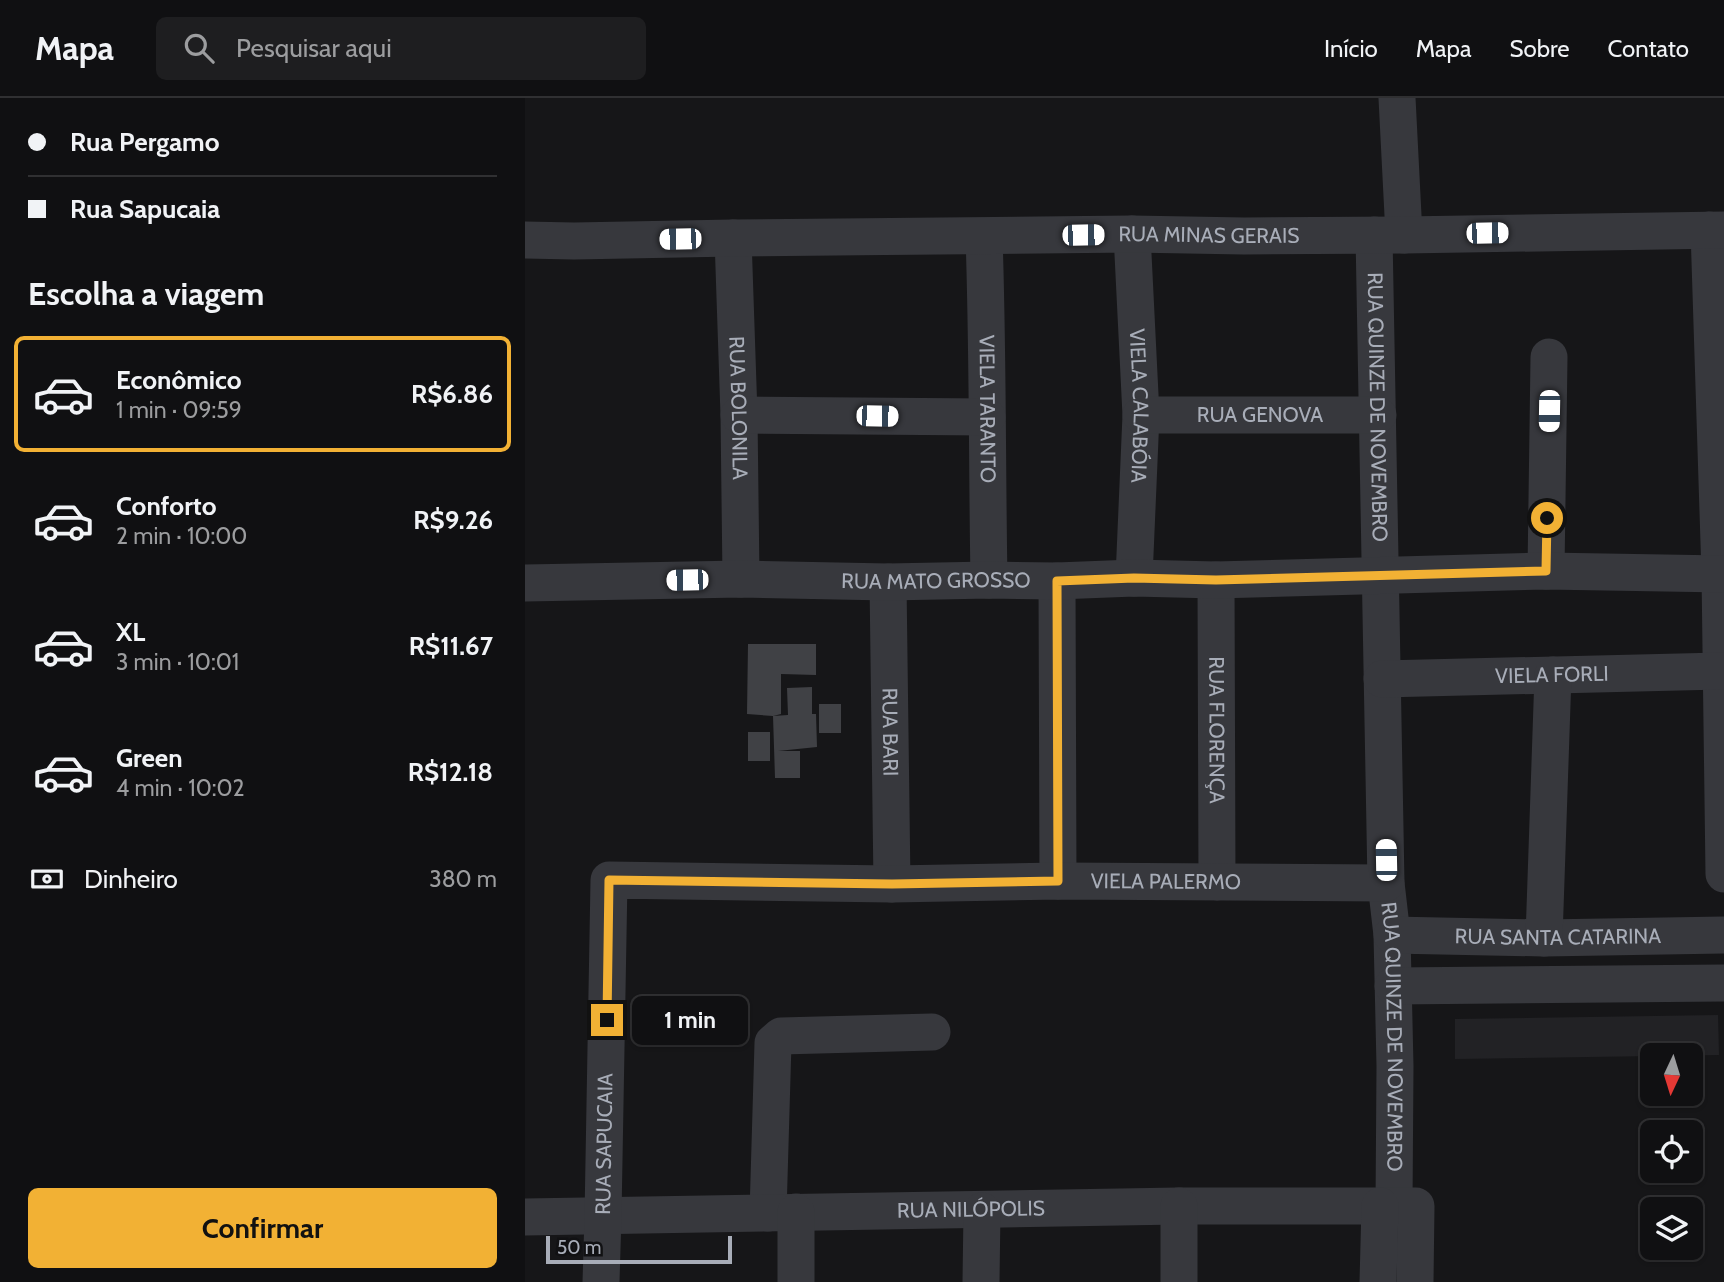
<!DOCTYPE html>
<html lang="pt">
<head>
<meta charset="utf-8">
<style>
  body { margin:0; font-family:Cabin,sans-serif; background:#1e1e20; color:#f1f3f6; height:100vh; display:flex; flex-direction:column; font-size:26px; white-space:nowrap }
  * { box-sizing:border-box; margin:0 }
  p { font-size:23px; color:#9c9d9f }
  .icon { flex:none; width:38px; height:38px; fill:none; stroke:currentColor; stroke-width:2; stroke-linecap:round; stroke-linejoin:round }
  .map { position:relative; flex:1; overflow:hidden }
  .panel { display:flex; flex-direction:column; background:#101012; width:525px }
  .panel>* { flex:none }
  .hud { display:grid; align-content:center; height:154px; padding:0 28px; background:#101012 }
  .needle { width:46px; rotate:184deg }
  .buttons { position:absolute; left:1115px; top:945px; display:grid; gap:14px }
  .buttons a { display:grid; place-items:center; width:63px; height:63px; border-radius:10px; background:#101012; box-shadow:0 2px 5px #0004,0 0 0 2px #303032; font-size:35px }
  .scale { position:absolute; left:21px; bottom:18px; width:186px; box-sizing:border-box; padding-left:7px; border:4px solid #a8adb8; border-top:0; font-size:19px; line-height:24px; white-space:nowrap; color:#a8adb8; -webkit-text-stroke:5px #111113; paint-order:stroke }
  .end { position:absolute; width:32px; height:32px; margin:-16px; border:9px solid #f2b134; background:#111; box-shadow:0 0 0 4px #111 }
  .from { border-radius:50% }
  .bubble { position:absolute; height:49px; border-radius:10px; background:#101012; box-shadow:0 2px 5px #0004,0 0 0 2px #303032; font-size:23px; font-weight:800; line-height:49px; text-align:center }
  .car { position:absolute; width:21px; height:42px; margin:-21px -10px; border-radius:9px; box-shadow:0 0 5px 2px #0007; background:linear-gradient(#fff 24%,#345 0 40%,#fff 0 76%,#345 0 86%,#fff 0) }
  .hud b { display:flex; align-items:center; gap:24px; height:66px; font-size:26px }
  .hud b+b { border-top:2px solid #303032 }
  .hud i { width:18px; height:18px; background:#f1f3f6 }
  ul { padding:0; list-style:none }
  li { display:flex; align-items:center; gap:21px; height:116px; margin:0 14px 10px; padding:0 14px; border:4px solid transparent; border-radius:10px }
  li div { flex:1 }
  li b { display:block; font-size:26px }
  li em { font-style:normal; font-weight:800 }
  li.on { border-color:#f2b134 }
  li>.icon { width:63px; height:63px; stroke-width:1.5 }
  h2 { padding:0 28px; font-size:32px; line-height:84px }
  .pay { display:flex; align-items:center; gap:18px; height:77px; padding:0 28px; font-size:26px }
  .pay p { margin-inline-start:auto }
  .primary-button { display:flex; gap:14px; margin-top:auto; padding:14px 28px }
  .primary-button a { flex:1; height:80px; border-radius:10px; background:#f2b134; color:#111; font-size:28px; font-weight:800; line-height:80px; text-align:center }
  header { display:flex; align-items:center; gap:42px; box-sizing:border-box; height:98px; padding:0 35px; background:#101012; border-bottom:2px solid #303032 }
  header strong { font-size:33px }
  nav { display:flex; gap:38px; margin-inline-start:auto; font-size:24px }
  .search { width:490px; height:63px; background:#1e1e20; display:flex; align-items:center; gap:18px; box-sizing:border-box; padding:0 24px; border-radius:10px; color:#9c9d9f; font-size:26px }
  main { display:flex; flex:1; min-height:0 }
  .map>svg:first-child { display:block }
</style>
</head>
<body>
<header>
<strong>Mapa</strong>
<div class="search"><svg class="icon" aria-label="search" viewBox="0 0 24 24"><circle cx="10" cy="10" r="6"/><path d="M15 15l6 6"/></svg>Pesquisar aqui</div>
<nav><a>Início</a><a>Mapa</a><a>Sobre</a><a>Contato</a></nav>
</header>
<main>
<section class="panel">
<div class="hud">
<b><i class="from"></i>Rua Pergamo</b>
<b><i></i>Rua Sapucaia</b>
</div>
<h2>Escolha a viagem</h2>
<ul>
<li class="on"><svg class="icon" aria-label="car" viewBox="0 0 24 24"><path d="M5 17H2v-5l4-1 3-4h7l3 4 3 1v5h-3M9 17h6M6 11h13"/><circle cx="7" cy="17" r="2"/><circle cx="17" cy="17" r="2"/></svg><div><b>Econômico</b><p>1 min · 09:59</p></div><em>R$6.86</em></li>
<li><svg class="icon" aria-label="car" viewBox="0 0 24 24"><path d="M5 17H2v-5l4-1 3-4h7l3 4 3 1v5h-3M9 17h6M6 11h13"/><circle cx="7" cy="17" r="2"/><circle cx="17" cy="17" r="2"/></svg><div><b>Conforto</b><p>2 min · 10:00</p></div><em>R$9.26</em></li>
<li><svg class="icon" aria-label="car" viewBox="0 0 24 24"><path d="M5 17H2v-5l4-1 3-4h7l3 4 3 1v5h-3M9 17h6M6 11h13"/><circle cx="7" cy="17" r="2"/><circle cx="17" cy="17" r="2"/></svg><div><b>XL</b><p>3 min · 10:01</p></div><em>R$11.67</em></li>
<li><svg class="icon" aria-label="car" viewBox="0 0 24 24"><path d="M5 17H2v-5l4-1 3-4h7l3 4 3 1v5h-3M9 17h6M6 11h13"/><circle cx="7" cy="17" r="2"/><circle cx="17" cy="17" r="2"/></svg><div><b>Green</b><p>4 min · 10:02</p></div><em>R$12.18</em></li>
</ul>
<div class="pay"><svg class="icon" aria-label="cash" viewBox="0 0 24 24"><path d="M3 7h18v10H3z"/><circle cx="12" cy="12" r="2"/></svg>Dinheiro<p>380 m</p></div>
<div class="primary-button"><a>Confirmar</a></div>
</section>
<div class="map">
<svg width="1199" height="1184" viewBox="0 0 1199 1184">
  <rect width="100%" height="100%" fill="#161618"/>
  <path fill="#222225" d="M 1193,917 L 1194,957 L 930,961 L 930,921 Z"/>
  <g fill="#404145">
    <path d="M 223,546 L 291,546 L 291,577 L 256,576 L 256,616 L 248,618 L 263,617 L 262,590 L 287,589 L 287,616 L 291,616 L 292,649 L 253,653 L 275,653 L 275,680 L 250,680 L 248,618 L 222,616 Z"/>
    <rect x="294" y="606" width="22" height="29"/>
    <rect x="223" y="634" width="22" height="29"/>
  </g>
  <g fill="none" stroke-linecap="round" stroke-linejoin="round">
    <g stroke="#37383d" stroke-width="37">
      <path d="M 872,0 L 879,137"/>
      <path d="M 1184,132 L 1195,476 L 1199,776"/>
      <path id="s1" d="M 607,136 L 616,317 L 609,480"/>
      <path id="s2" d="M 849,137 L 861,785 L 867,837 L 870,968 L 869,1108"/>
      <path id="s3" d="M 459,139 C 463,253 462,368 464,482"/>
      <path id="s4" d="M 208,140 L 214,317 L 216,481"/>
      <path id="s5" d="M 0,142 L 49,143 L 208,140 L 607,136 L 719,138 L 879,137 L 1199,132"/>
      <path d="M 214,317 L 462,319"/>
      <path id="s6" d="M 616,317 L 853,317"/>
      <path d="M 1021,473 L 1024,259"/>
      <path id="s7" d="M 691,482 L 692,784"/>
      <path d="M 532,483 L 533,783"/>
      <path id="s8" d="M 363,484 L 367,786"/>
      <path id="s9" d="M 0,485 L 216,481 L 363,484 L 464,482 L 532,483 L 609,480 L 691,482 L 1021,473 L 1199,476"/>
      <path id="s10" d="M 857,581 L 1196,573"/>
      <path id="s11" d="M 867,837 L 1019,840 L 1199,837"/>
      <path d="M 1019,840 L 1028,577"/>
      <path d="M 868,888 L 1199,885"/>
      <path d="M 243,1115 L 248,945 L 256,938 L 407,934"/>
      <path id="s12" d="M 0,1119 L 654,1108 L 891,1108 L 890,1184"/>
      <path id="s13" d="M 76,1184 L 78,1118 L 84,782 L 367,786 L 533,783 L 861,785"/>
      <path d="M 271,1184 L 271,1114"/>
      <path d="M 456,1184 L 457,1113"/>
      <path d="M 654,1184 L 654,1108"/>
      <path d="M 853,1184 L 855,1108"/>
    </g>
  </g>
  <g fill="none" stroke-linecap="round" stroke-linejoin="round">
    <path stroke="#f2b134" stroke-width="9" d="M 82,922 L 84,782 L 367,786 L 533,783 L 532,483 L 609,480 L 691,482 L 1021,473 L 1022,420"/>
  </g>
  <g text-anchor="middle" stroke-width="5" stroke-linejoin="round" paint-order="stroke">
    <g font-size="21" fill="#a8adb8" stroke="#111113">
      <text dy="7" stroke="none"><textPath href="#s5" startOffset="684">RUA MINAS GERAIS</textPath></text>
      <text dy="7" stroke="none"><textPath href="#s1" startOffset="172">VIELA CALABÓIA</textPath></text>
      <text dy="7" stroke="none"><textPath href="#s2" startOffset="172">RUA QUINZE DE NOVEMBRO</textPath></text>
      <text dy="7" stroke="none"><textPath href="#s4" startOffset="170">RUA BOLONILA</textPath></text>
      <text dy="7" stroke="none"><textPath href="#s3" startOffset="172">VIELA TARANTO</textPath></text>
      <text dy="7" stroke="none"><textPath href="#s6" startOffset="119">RUA GENOVA</textPath></text>
      <text dy="7" stroke="none"><textPath href="#s9" startOffset="411">RUA MATO GROSSO</textPath></text>
      <text dy="7" stroke="none"><textPath href="#s10" startOffset="170">VIELA FORLI</textPath></text>
      <text dy="7" stroke="none"><textPath href="#s7" startOffset="150">RUA FLORENÇA</textPath></text>
      <text dy="7" stroke="none"><textPath href="#s8" startOffset="150">RUA BARI</textPath></text>
      <text dy="7" stroke="none"><textPath href="#s13" startOffset="959">VIELA PALERMO</textPath></text>
      <text dy="7" stroke="none"><textPath href="#s11" startOffset="166">RUA SANTA CATARINA</textPath></text>
      <text dy="7" stroke="none"><textPath href="#s2" startOffset="802">RUA QUINZE DE NOVEMBRO</textPath></text>
      <text dy="7" stroke="none"><textPath href="#s13" startOffset="138">RUA SAPUCAIA</textPath></text>
      <text dy="7" stroke="none"><textPath href="#s12" startOffset="446">RUA NILÓPOLIS</textPath></text>
    </g>
  </g>
</svg>
<div class="buttons">
<a><svg class="needle" viewBox="-14 -14 28 28"><path d="M0-13l5 13h-10z" fill="#e53935"/><path d="M0 13l5-13h-10z" fill="#9c9d9f"/></svg></a>
<a><svg class="icon" aria-label="locate" viewBox="0 0 24 24"><circle cx="12" cy="12" r="6"/><path d="M12 2v4M12 18v4M2 12h4M18 12h4"/></svg></a>
<a><svg class="icon" aria-label="layers" viewBox="0 0 24 24"><path d="M12 4l9 5-9 5-9-5zM3 14l9 5 9-5"/></svg></a>
</div>
<div class="scale">50 m</div>
<i class="end from" style="left:1022px;top:420px"></i>
<i class="end" style="left:82px;top:922px"></i>
<div class="bubble" style="left:107px;top:898px;width:116px">1 min</div>
<i class="car" style="left:962px;top:135px;rotate:89deg"></i>
<i class="car" style="left:558px;top:137px;rotate:89deg"></i>
<i class="car" style="left:155px;top:141px;rotate:269deg"></i>
<i class="car" style="left:1024px;top:313px;rotate:181deg"></i>
<i class="car" style="left:352px;top:318px;rotate:91deg"></i>
<i class="car" style="left:162px;top:482px;rotate:269deg"></i>
<i class="car" style="left:861px;top:762px;rotate:359deg"></i>
</div>
</main>
</body>
</html>
